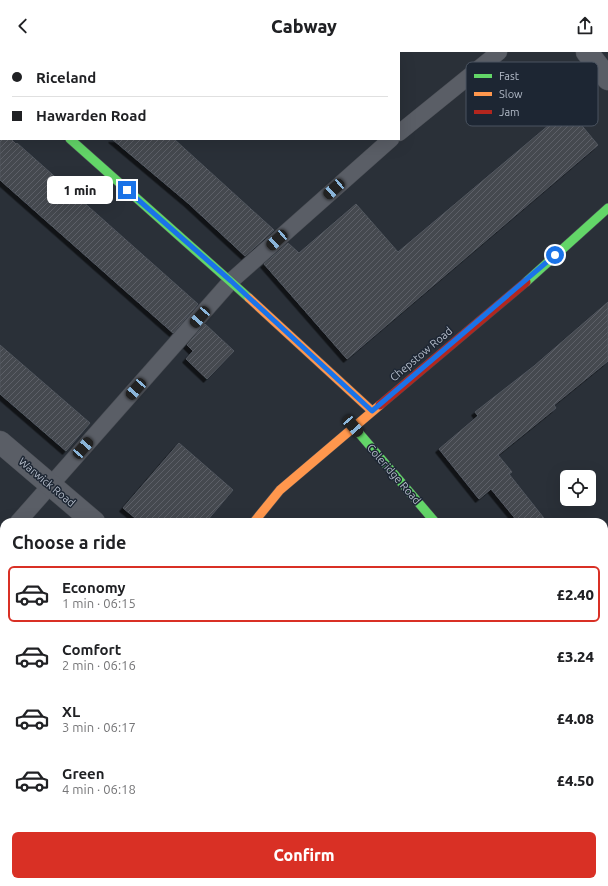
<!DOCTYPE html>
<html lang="en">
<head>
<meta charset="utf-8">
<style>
  body { margin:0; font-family:Ubuntu,sans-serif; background:#f6f6f6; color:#202124; height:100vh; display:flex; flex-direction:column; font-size:15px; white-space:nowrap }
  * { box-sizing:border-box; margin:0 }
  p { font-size:13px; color:#757577 }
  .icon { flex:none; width:22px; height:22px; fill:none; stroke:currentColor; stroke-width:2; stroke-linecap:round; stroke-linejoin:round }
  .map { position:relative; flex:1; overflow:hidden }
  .sheet { position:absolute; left:0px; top:466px; width:608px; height:368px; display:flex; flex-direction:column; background:#fff; border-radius:12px 12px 0 0; box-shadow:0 4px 16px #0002 }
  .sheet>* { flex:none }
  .banner { position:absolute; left:0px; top:0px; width:400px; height:88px; box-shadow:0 4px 16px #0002; display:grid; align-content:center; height:88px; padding:0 12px; background:#fff }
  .buttons { position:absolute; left:560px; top:418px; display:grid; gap:8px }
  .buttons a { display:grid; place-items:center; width:36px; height:36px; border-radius:6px; background:#fff; box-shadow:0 4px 16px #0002; font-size:20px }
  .end { position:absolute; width:18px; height:18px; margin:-9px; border:5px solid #1a73e8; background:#fff; box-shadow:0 0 0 2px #fff }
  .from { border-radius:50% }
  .bubble { position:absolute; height:28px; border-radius:6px; background:#fff; box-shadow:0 4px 16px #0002; font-size:13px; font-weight:800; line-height:28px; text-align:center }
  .car { position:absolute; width:12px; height:24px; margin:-12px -6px; border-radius:5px; box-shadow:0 0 3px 1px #0007; background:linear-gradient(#222 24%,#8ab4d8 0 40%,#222 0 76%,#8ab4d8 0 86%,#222 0) }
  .banner b { display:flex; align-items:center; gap:14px; height:38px; font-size:15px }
  .banner b+b { border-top:1px solid #e0e0e0 }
  .banner i { width:10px; height:10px; background:#202124 }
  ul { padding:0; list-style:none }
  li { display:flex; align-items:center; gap:12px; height:56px; margin:0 8px 6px; padding:0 4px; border:2px solid transparent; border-radius:6px }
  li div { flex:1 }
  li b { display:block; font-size:15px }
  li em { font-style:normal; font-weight:800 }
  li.selected { border-color:#d93025 }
  li>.icon { width:36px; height:36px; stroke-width:1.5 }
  h2 { padding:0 12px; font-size:18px; line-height:48px }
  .button { display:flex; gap:8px; margin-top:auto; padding:8px 12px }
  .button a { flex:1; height:46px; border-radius:6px; background:#d93025; color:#fff; font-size:16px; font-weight:800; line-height:46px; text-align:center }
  header { display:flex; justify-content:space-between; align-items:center; height:52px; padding:0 12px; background:#fff; font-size:18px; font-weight:800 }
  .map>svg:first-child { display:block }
</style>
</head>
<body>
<header><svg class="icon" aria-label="back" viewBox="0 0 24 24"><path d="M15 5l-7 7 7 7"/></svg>Cabway<svg class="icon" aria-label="share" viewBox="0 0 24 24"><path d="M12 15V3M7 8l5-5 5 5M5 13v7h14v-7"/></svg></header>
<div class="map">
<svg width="608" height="834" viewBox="0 0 608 834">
  <defs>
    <pattern id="building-hatch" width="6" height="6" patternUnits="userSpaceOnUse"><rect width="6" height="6" fill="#444950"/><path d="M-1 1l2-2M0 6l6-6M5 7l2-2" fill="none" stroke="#5d6168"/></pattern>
    <filter id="shadow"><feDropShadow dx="-3.5" dy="3.5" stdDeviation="0" flood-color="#0009"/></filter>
  </defs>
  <rect width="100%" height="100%" fill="#2a3038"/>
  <path fill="#273a3e" d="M 604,799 L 608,802 L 608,834 L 117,834 L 113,830 L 604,830 Z"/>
  <g fill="url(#building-hatch)" stroke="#52575f" filter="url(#shadow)">
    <path d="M 568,57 L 598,93 L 347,307 L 264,212 L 288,191 L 299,201 L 356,152 L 398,200 Z"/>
    <path d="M 0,78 L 1,87 L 11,87 L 16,92 L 17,91 L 198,252 L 173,281 L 0,128 Z"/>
    <path d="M 112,87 L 174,87 L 274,178 L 245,204 L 188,151 Z"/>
    <path d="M 608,250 L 608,309 L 554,353 L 556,356 L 498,403 L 512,420 L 509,422 L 547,470 L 518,470 L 491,437 L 479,447 L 439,397 L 478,364 L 475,360 L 534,314 Z"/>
    <path d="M 205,272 L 234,299 L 207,327 L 186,307 L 193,299 L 187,293 Z"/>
    <path d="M 0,293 L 90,371 L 66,399 L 0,342 Z"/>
    <path d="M 179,391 L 233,438 L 206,470 L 140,470 L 123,456 Z"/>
  </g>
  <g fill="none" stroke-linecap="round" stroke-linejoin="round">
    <defs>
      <g id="lane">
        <path d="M 399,81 L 499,0"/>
        <path d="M 18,470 L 231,229 L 391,87"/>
        <path d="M 0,491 L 4,486"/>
      </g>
      <g id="street">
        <path d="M 587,0 L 608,27"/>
        <path d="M 81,1 L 82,0"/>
        <path d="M 0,25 L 1,26"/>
        <path d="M 0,390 L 94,470"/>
        <path d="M 604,632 L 608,634"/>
        <path d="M 0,737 L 4,740"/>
      </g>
      <g id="fast">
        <path d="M 70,87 L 249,246"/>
        <path d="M 526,230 L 608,156"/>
        <path d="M 353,374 L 435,470"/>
        <path d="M 0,804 L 4,799"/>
      </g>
      <g id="slow">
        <path d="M 249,246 L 372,359"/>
        <path d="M 254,470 L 280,438 L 380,353"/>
      </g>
      <g id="jam">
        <path d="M 380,353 L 526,230"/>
        <path d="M 108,830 L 112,834"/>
      </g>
    </defs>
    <use href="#lane" stroke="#484c53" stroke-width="17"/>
    <use href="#street" stroke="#484c53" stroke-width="23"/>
    <use href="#fast" stroke="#484c53" stroke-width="10"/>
    <use href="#slow" stroke="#484c53" stroke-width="10"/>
    <use href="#jam" stroke="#484c53" stroke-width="10"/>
    <use href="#lane" stroke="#5a5e66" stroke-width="16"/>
    <use href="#street" stroke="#5a5e66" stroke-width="22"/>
    <use href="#fast" stroke="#63d668" stroke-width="9"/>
    <use href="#slow" stroke="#ff974d" stroke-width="9"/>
    <use href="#jam" stroke="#b3261e" stroke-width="9"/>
  </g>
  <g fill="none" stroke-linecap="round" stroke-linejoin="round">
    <path stroke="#1a73e8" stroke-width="5" d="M 127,138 L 231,229 L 372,359 L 555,203"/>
  </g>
  <g text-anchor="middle" stroke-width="3" stroke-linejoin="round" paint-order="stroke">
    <g font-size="11" fill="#b4bcc9" stroke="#1d2633">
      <text transform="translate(421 302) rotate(-40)" y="4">Chepstow Road</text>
      <text transform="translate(394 422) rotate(49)" y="4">Coleridge Road</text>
      <text transform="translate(47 430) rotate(40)" y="4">Warwick Road</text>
    </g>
  </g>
  <rect x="466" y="10" width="132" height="64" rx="6" fill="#1d2633" stroke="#4a5360" stroke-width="1"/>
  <rect x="474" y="22" width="18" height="4" fill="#63d668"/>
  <rect x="474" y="40" width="18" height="4" fill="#ff974d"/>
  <rect x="474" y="58" width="18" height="4" fill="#b3261e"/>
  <g font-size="11" fill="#b4bcc9">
    <text x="499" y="28">Fast</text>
    <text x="499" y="46">Slow</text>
    <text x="499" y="64">Jam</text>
  </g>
</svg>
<div class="buttons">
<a><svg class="icon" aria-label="locate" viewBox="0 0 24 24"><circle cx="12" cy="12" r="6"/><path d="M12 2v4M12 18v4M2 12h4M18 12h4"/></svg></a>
</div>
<i class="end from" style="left:555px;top:203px"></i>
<i class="end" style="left:127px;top:138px"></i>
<div class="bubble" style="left:47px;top:124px;width:66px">1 min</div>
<i class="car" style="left:334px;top:137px;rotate:228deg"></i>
<i class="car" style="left:277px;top:188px;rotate:228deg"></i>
<i class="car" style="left:200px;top:265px;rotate:221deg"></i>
<i class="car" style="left:136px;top:337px;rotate:221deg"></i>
<i class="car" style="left:353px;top:374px;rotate:139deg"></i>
<i class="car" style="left:83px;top:396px;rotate:41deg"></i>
<div class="banner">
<b><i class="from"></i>Riceland</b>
<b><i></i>Hawarden Road</b>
</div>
<section class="sheet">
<h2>Choose a ride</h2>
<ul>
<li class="selected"><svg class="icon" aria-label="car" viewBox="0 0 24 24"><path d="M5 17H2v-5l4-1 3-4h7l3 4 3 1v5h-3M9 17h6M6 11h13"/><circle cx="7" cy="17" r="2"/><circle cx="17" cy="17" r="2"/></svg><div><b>Economy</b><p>1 min · 06:15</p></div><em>£2.40</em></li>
<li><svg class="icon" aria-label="car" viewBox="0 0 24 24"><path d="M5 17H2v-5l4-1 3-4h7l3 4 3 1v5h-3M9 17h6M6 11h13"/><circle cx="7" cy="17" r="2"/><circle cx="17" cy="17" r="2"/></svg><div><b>Comfort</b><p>2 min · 06:16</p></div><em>£3.24</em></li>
<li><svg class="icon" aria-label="car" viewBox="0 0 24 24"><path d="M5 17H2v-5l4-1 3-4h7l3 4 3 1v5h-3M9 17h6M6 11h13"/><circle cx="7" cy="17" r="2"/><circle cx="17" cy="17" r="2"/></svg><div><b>XL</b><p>3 min · 06:17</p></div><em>£4.08</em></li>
<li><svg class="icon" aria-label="car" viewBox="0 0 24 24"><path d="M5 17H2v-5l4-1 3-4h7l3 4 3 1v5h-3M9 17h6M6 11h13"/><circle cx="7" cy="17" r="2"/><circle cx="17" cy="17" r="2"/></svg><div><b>Green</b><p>4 min · 06:18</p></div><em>£4.50</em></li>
</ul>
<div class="button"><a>Confirm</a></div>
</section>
</div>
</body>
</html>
